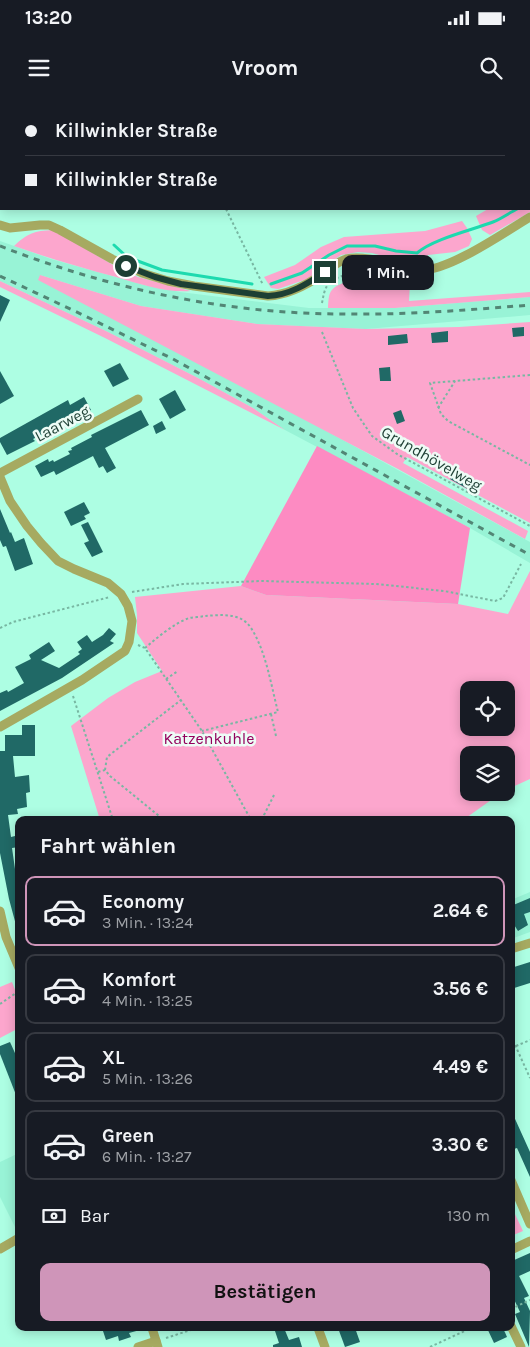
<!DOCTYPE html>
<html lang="de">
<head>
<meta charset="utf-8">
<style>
  body { margin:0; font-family:Karla,sans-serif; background:#20242c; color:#f1f3f6; height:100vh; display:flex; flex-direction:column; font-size:19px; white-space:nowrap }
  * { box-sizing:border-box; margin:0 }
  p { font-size:16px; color:#9ea1a6 }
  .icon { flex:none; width:28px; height:28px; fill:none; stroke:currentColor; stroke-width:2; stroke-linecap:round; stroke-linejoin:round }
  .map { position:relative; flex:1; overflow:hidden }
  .panel { position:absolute; left:15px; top:716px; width:500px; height:515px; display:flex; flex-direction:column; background:#171b24; border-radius:10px; box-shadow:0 2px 12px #0003 }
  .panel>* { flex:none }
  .top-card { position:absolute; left:0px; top:0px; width:530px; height:110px; box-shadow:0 2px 12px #0003; display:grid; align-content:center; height:110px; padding:0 25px; background:#171b24 }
  .controls { position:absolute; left:460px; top:581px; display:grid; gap:10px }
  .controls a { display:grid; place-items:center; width:55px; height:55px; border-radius:10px; background:#171b24; box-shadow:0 2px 12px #0003; font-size:25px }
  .end { position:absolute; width:22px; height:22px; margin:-11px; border:6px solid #1d3f34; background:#fff; box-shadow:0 0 0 2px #fff }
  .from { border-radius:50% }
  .bubble { position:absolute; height:35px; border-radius:10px; background:#171b24; box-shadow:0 2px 12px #0003; font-size:16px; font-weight:700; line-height:35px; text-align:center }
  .top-card b { display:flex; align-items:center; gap:18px; height:48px; font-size:19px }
  .top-card b+b { border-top:1px solid #363941 }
  .top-card i { width:12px; height:12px; background:#f1f3f6 }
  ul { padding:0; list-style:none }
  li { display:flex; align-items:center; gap:15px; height:70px; margin:0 10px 8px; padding:0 15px; border:2px solid #363941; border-radius:10px }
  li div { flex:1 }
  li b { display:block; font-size:19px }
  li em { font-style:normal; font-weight:700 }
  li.selected { border-color:#cf95b9 }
  li>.icon { width:45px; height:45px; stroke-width:1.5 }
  h2 { padding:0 25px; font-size:22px; line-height:60px }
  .pay { display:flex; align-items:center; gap:12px; height:55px; padding:0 25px; font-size:19px }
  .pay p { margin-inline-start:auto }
  .action { display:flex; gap:10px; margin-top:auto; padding:10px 25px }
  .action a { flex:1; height:58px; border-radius:10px; background:#cf95b9; color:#111; font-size:20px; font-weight:700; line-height:58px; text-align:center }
  .status { display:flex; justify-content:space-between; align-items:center; height:35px; padding:0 25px; background:#171b24; direction:ltr }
  .status svg { height:14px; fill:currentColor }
  header { display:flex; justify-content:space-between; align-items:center; height:65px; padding:0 25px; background:#171b24; font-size:22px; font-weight:700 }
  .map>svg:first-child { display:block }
</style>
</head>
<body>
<div class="status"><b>13:20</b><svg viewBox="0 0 49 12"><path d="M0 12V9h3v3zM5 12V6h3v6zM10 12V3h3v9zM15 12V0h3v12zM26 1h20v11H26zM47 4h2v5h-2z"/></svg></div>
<header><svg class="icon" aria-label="menu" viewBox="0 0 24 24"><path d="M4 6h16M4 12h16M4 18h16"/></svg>Vroom<svg class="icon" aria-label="search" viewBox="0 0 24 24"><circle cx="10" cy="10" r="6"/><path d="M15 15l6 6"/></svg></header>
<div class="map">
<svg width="530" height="1247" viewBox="0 0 530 1247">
  <rect width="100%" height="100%" fill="#adfee3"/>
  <g fill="#98f3d6">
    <path d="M 0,141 L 51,159 L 144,185 L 180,192 L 309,208 L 395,208 L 530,197 L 530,215 L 366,229 L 257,224 L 141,206 L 40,175 L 530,442 L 530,463 L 470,428 L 285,330 L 253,308 L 198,278 L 108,232 L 0,181 Z"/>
    <path d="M 530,792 L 530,832 L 511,839 L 511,800 Z"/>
    <path d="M 19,1053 L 19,1128 L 16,1129 L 0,1097 L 0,1062 Z"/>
  </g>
  <g fill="#fca6cd" fill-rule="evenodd">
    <path d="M 530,84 L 530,112 L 490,135 L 482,130 L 476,116 L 488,109 L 529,109 L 529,85 Z"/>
    <path d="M 462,121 L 467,128 L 472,139 L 469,146 L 455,152 L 428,155 L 419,162 L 412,164 L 372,153 L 358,152 L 341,155 L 307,179 L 278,189 L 271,188 L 264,177 L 295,165 L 321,147 L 344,137 L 425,131 Z"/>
    <path d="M 53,130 L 115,166 L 138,177 L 191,191 C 166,193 140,184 116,177 C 82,168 48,158 14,146 C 28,133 34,131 53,130 Z"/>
    <path d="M 40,175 L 141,206 L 257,224 L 366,229 L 459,227 L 530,222 L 530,423 L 407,357 L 403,363 L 528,431 L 525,439 L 398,369 L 38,180 Z"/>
    <path d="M 0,181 L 108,232 L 198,278 L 253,308 L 285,330 L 105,238 L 0,187 Z"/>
    <path d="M 346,182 L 410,183 L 409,201 L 530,192 L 530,197 L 395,208 L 328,208 C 329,192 329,188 346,182 Z"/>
    <path d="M 530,471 L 530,679 L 506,690 L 506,655 L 469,655 L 469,692 L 501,693 L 463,720 L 100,720 L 71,626 L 108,598 L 135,582 L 162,571 L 137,533 L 137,515 L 135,497 L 241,486 L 266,495 L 458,504 L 508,514 ZM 469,590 L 506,590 L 506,628 L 469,628 Z"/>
    <path d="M 12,882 L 19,900 L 19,928 L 0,938 L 0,887 Z"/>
    <path d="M 514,1112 L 523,1131 L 511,1136 L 511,1113 Z"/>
  </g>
  <g fill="#fd8bc2">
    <path d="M 249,0 L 448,0 L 446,1 L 250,1 Z"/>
    <path d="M 317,346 L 470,428 L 458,504 L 266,495 L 241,486 Z"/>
  </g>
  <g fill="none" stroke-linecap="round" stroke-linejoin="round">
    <g stroke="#1ddaaf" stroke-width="3">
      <path d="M 529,102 L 530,101"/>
      <path d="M 114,145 L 127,157 L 162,170 L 252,184"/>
      <path d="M 271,184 L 302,173 L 329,155 L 347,146 L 375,146 L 396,151 L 417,153 C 433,139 472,130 493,122 C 501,119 509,113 517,109"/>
    </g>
  </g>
  <g fill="#206966">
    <path d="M 0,195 L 10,200 L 0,222 Z"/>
    <path d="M 524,227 L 524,236 L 513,237 L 512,228 Z"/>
    <path d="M 448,231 L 448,242 L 432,243 L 431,233 Z"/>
    <path d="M 407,234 L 408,243 L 388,245 L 388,236 Z"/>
    <path d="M 120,263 L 129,279 L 113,287 L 104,271 Z"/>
    <path d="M 390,267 L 391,281 L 380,281 L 379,268 Z"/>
    <path d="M 0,271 L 14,296 L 0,304 Z"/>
    <path d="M 175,290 L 186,310 L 170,319 L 159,299 Z"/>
    <path d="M 84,297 L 91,310 L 67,323 L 67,322 L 33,339 L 35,341 L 7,355 L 0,342 L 0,338 L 68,300 L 70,305 Z"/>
    <path d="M 141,310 L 149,325 L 105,348 L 116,368 L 107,373 L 103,366 L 99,368 L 93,356 L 56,375 L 54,371 L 41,377 L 35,366 L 48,359 L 49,362 L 53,360 L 54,362 L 70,354 L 68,351 L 72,350 L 71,348 L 92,337 L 91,335 Z"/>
    <path d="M 401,310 L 405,321 L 397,324 L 393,313 Z"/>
    <path d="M 162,321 L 166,329 L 156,334 L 153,326 Z"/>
    <path d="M 457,369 L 478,382 L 473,392 L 450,379 L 454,371 L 456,372 Z"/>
    <path d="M 84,402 L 90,413 L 84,416 L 86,419 L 71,426 L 64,412 Z"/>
    <path d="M 0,409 L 10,433 L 11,432 L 15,442 L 24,438 L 33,464 L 15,471 L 6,446 L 3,447 L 0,440 Z"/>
    <path d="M 88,422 L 103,452 L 92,457 L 84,443 L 89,441 L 81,425 Z"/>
    <path d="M 109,528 L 116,534 L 110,541 L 114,543 L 62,578 L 0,611 L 0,593 L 7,590 L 8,592 L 24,583 L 15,567 L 31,559 L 29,555 L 49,542 L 55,551 L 41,560 L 59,568 L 80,554 L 78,552 L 82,549 L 77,542 L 87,535 L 92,542 L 103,535 Z"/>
    <path d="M 22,625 L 35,625 L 35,656 L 13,656 L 15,677 L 29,675 L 30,692 L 26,693 L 27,707 L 17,709 L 18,714 L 8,715 L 11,737 L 19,735 L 19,747 L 12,748 L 15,769 L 19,768 L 19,825 L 16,825 L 9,799 L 0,753 L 0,651 L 5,651 L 5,635 L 22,635 Z"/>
    <path d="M 530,798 L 530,812 L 524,814 L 528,825 L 518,831 L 511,820 L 511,806 Z"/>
    <path d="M 530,862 L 530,883 L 511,889 L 511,868 Z"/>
    <path d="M 10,942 L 19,962 L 18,1000 L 0,954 L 0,946 Z"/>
    <path d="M 511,1010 L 530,1052 L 530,1077 L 517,1048 L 511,1050 Z"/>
    <path d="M 530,1153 L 530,1171 L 519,1176 L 529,1196 L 524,1198 L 530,1211 L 529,1247 L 515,1214 L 520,1212 L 511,1193 L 511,1158 L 512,1161 Z"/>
    <path d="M 102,1228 L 140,1228 L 140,1230 L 129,1233 L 131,1237 L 119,1241 L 118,1236 L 106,1240 Z"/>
    <path d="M 274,1228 L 284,1228 L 289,1240 L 299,1237 L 302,1247 L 273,1247 L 273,1245 L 279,1243 Z"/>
    <path d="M 338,1228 L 355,1228 L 360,1242 L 345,1247 Z"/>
    <path d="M 487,1228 L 503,1228 L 507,1237 L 494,1243 Z"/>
  </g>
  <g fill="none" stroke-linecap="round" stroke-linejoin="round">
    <g stroke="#78b7a2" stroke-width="2" stroke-dasharray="2.5 2.5" stroke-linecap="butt">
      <path d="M 226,109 L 263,185"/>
      <path d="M 322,203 C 325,187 326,182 342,176 L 394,175"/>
      <path d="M 322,232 L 353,308 L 372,336 L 397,354 L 530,426"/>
      <path d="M 530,275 L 430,283 L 441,314 L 448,321 L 530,365"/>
      <path d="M 438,308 L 455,281"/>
      <path d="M 132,492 L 183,484 L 262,481 L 376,484 L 444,491 L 495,501 L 503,498 L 521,464"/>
      <path d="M 0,528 L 13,522 L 110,497"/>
      <path d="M 138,545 L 145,548 L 202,631 L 251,720"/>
      <path d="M 145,548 C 158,537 173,524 189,518 C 194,517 200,517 205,516 C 220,515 241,512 251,528 C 266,551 271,585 278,612 L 202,631"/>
      <path d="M 166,579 L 178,571"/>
      <path d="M 73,596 L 113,720"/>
      <path d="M 271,614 L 276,636"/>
      <path d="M 105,670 L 107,657 L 181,600"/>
      <path d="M 98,672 L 105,670 L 110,676 L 164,720"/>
      <path d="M 263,720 L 264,715 L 274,695"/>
      <path d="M 281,720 L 291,718 L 291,720"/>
      <path d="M 0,904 L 19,891"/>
      <path d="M 511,936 L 530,978"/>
      <path d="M 516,946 L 530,940"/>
      <path d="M 511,1209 L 530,1200"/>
      <path d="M 166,1238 L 197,1228"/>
      <path d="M 430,1247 L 471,1228"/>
    </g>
    <g stroke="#a6aa61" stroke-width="9">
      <path d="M 0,125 L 10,128 L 40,125 L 49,125 L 60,130 L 112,159 L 142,173 L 168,181 L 194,186 L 268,196 C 289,195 307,185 324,173 C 331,169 338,161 346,159 C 371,154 397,169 421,170 C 449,171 505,132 530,117"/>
      <path d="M 0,373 L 138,299"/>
      <path d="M 0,377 L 10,401 L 27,426 L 41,443 L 58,461 L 74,469 L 108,483 L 121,494 L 128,506 L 132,521 L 129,542 L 125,551 L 82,580 L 0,627"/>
      <path d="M 0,811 L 6,837 L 19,868"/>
      <path d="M 511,849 L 530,843"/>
      <path d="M 511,1080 L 530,1124"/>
      <path d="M 0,1149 L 19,1138"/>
      <path d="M 511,1150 L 530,1141"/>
      <path d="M 511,1226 L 521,1247"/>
      <path d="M 152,1228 L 158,1247"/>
      <path d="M 318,1228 L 325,1247"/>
      <path d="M 138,1247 L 156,1241"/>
    </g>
    <g stroke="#528675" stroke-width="3" stroke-dasharray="6 6" stroke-linecap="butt">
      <path d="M 0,146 C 110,189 226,214 344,214 C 406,215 468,210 530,205"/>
      <path d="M 0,176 L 83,215 L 173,259 L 530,455"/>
    </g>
  </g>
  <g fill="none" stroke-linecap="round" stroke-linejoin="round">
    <path stroke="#1d3f34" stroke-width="6" d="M 126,166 L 155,177 L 181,184 L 268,196 C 290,195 307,184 325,172"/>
  </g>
  <g text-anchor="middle" stroke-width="5" stroke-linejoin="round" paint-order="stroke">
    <g font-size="16" fill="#1d3f34" stroke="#edfcf6">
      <text transform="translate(62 323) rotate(-28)" y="6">Laarweg</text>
      <text transform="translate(432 358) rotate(30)" y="6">Grundhövelweg</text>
    </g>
    <g font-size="16" fill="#93005d" stroke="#edfcf6">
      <text x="209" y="644">Katzenkuhle</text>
    </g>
  </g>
</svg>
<div class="controls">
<a><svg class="icon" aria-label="locate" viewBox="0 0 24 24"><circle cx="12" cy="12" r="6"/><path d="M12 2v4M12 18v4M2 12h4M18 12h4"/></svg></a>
<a><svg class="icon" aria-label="layers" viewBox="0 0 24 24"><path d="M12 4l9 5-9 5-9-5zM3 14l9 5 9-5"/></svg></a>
</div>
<i class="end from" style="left:126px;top:166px"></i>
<i class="end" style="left:325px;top:172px"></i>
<div class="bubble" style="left:342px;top:155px;width:92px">1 Min.</div>
<div class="top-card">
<b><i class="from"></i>Killwinkler Straße</b>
<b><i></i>Killwinkler Straße</b>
</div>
<section class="panel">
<h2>Fahrt wählen</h2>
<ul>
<li class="selected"><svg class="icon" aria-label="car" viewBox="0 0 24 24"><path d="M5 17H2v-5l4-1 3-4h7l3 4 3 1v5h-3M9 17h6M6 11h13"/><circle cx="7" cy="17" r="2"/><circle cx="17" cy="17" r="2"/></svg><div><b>Economy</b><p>3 Min. · 13:24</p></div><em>2.64 €</em></li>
<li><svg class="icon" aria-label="car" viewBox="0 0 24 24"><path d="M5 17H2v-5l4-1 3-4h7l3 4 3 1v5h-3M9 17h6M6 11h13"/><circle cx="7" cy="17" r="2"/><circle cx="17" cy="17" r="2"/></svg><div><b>Komfort</b><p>4 Min. · 13:25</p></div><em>3.56 €</em></li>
<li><svg class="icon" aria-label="car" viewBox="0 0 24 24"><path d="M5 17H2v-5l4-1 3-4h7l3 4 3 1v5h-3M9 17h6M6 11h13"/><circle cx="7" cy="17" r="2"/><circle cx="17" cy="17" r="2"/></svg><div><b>XL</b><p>5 Min. · 13:26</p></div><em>4.49 €</em></li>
<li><svg class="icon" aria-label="car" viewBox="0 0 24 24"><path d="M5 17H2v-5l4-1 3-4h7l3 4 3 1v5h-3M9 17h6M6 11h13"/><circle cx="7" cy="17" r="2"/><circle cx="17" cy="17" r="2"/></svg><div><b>Green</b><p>6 Min. · 13:27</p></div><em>3.30 €</em></li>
</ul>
<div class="pay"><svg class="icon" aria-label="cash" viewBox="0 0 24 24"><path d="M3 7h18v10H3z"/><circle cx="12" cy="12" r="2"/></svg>Bar<p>130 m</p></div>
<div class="action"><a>Bestätigen</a></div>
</section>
</div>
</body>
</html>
